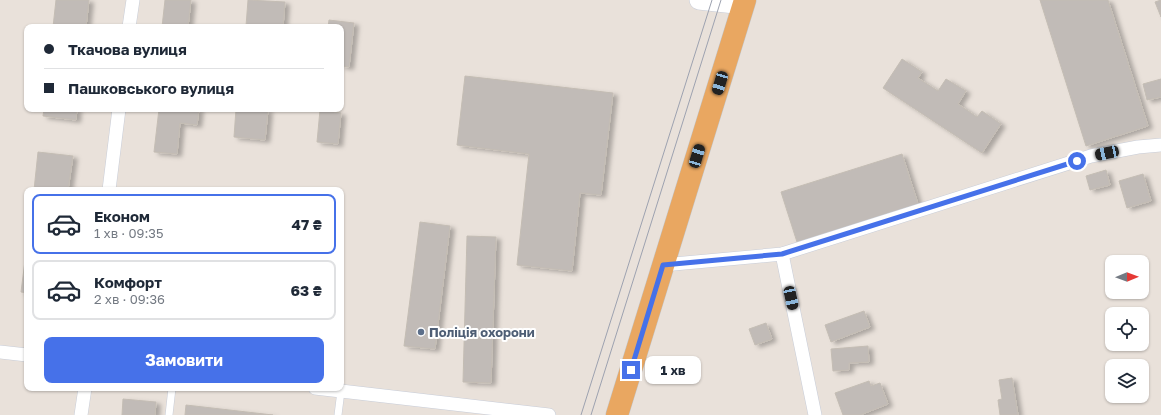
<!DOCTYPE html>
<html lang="uk">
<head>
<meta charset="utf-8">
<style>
  body { margin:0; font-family:"Golos Text",sans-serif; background:#f2f2f3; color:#1f2937; height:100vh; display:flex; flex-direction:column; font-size:15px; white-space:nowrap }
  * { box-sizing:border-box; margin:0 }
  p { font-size:13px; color:#747a83 }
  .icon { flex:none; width:22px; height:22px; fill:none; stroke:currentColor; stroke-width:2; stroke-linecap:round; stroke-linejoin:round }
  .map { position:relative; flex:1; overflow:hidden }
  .sheet { position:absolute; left:24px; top:187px; width:320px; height:204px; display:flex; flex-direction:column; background:#fff; border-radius:8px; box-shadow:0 1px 3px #0004 }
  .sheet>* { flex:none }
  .banner { position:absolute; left:24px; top:24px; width:320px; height:88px; border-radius:8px; box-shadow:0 1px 3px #0004; display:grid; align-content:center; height:88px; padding:0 20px; background:#fff }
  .needle { width:26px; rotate:89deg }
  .buttons { position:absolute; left:1105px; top:255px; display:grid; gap:8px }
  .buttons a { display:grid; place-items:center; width:44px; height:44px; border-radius:8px; background:#fff; box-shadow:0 1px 3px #0004; font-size:20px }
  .end { position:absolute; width:18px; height:18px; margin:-9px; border:5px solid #4671e9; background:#fff; box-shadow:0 0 0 2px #fff }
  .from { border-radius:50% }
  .bubble { position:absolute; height:28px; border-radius:8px; background:#fff; box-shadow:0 1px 3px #0004; font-size:13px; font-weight:700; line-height:28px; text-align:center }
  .car { position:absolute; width:12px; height:24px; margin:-12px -6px; border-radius:5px; box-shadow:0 0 3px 1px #0007; background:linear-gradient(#222 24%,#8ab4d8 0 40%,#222 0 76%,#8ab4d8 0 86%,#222 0) }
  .banner b { display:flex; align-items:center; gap:14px; height:38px; font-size:15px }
  .banner b+b { border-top:1px solid #e0e1e3 }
  .banner i { width:10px; height:10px; background:#1f2937 }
  ul { padding:7px 0 0; list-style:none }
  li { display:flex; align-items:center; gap:12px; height:60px; margin:0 8px 6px; padding:0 12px; border:2px solid #e0e1e3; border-radius:8px }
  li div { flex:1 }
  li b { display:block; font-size:15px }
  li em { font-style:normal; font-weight:700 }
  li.on { border-color:#4671e9 }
  li>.icon { width:36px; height:36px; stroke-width:1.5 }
  .action { display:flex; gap:8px; margin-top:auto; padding:8px 20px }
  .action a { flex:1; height:46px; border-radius:8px; background:#4671e9; color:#fff; font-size:16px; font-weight:700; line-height:46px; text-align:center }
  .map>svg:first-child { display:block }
</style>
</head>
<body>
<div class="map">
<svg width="1161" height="415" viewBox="0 0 1161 415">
  <defs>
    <filter id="shadow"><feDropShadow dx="4.5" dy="2.5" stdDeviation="2" flood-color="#0004"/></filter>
  </defs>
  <rect width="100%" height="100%" fill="#e9e1da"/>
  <g fill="#c1bbb7" stroke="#c4bdb4" filter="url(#shadow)">
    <path d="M 56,0 L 89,0 L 86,27 L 53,27 Z"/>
    <path d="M 165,0 L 191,0 L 188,27 L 162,27 Z"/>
    <path d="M 248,0 L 285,2 L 283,27 L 246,26 Z"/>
    <path d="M 1040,0 L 1108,0 L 1148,126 L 1086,146 Z"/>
    <path d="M 1161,0 L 1161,17 L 1155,2 Z"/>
    <path d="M 329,20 L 354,23 L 349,67 L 341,66 L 341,27 L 328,27 Z"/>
    <path d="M 902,59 L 922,72 L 918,78 L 938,91 L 946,79 L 966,91 L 958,104 L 977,117 L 982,111 L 1001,124 L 982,153 L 883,88 Z"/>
    <path d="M 465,76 L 613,93 L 601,195 L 580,193 L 572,271 L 517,265 L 529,154 L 457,145 Z"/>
    <path d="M 1161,79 L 1161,97 L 1147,100 L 1143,84 Z"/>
    <path d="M 44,109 L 77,109 L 76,120 L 43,116 Z"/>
    <path d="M 159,109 L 199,109 L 197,125 L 180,123 L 177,154 L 154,152 Z"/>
    <path d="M 236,109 L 268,110 L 265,140 L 234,137 Z"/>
    <path d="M 320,110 L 341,113 L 338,144 L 317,142 Z"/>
    <path d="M 38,152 L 73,156 L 68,190 L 34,190 Z"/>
    <path d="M 902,154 L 918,204 L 797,242 L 781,192 Z"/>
    <path d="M 1106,170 L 1110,185 L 1090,190 L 1086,176 Z"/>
    <path d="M 1143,174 L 1151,201 L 1127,208 L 1119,181 Z"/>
    <path d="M 420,222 L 450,226 L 435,349 L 404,346 Z"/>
    <path d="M 467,236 L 496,237 L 491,383 L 463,382 Z"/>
    <path d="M 27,245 L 27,293 L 21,292 Z"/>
    <path d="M 864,311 L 870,327 L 831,342 L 825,325 Z"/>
    <path d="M 766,323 L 772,339 L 755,345 L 749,329 Z"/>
    <path d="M 868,346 L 869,362 L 849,363 L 849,370 L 833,371 L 831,349 Z"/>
    <path d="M 1012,378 L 1018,415 L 1000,415 L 998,400 L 1002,399 L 999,380 Z"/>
    <path d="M 869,381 L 871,386 L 880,383 L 888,404 L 860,415 L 843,415 L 835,393 Z"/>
    <path d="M 123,399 L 156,402 L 155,415 L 122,415 Z"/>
    <path d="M 186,405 L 273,415 L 185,415 Z"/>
  </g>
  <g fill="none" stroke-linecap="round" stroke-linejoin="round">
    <defs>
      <g id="service">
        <path d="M 169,415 L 172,388"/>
        <path d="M 338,415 L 341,391"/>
      </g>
      <g id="minor">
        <path d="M 129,27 L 133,0"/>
        <path d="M 109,190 L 119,109"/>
        <path d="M 782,254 L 815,415"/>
        <path d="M 663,265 L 782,254 L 1091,156 L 1138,147 L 1161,145"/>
        <path d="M 0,352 L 27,355"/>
        <path d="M 315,388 L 549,415"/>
        <path d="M 81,415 L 85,388"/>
      </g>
      <path id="secondary" d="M 699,0 L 744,5"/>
      <path id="trunk" d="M 617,415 L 745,0"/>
    </defs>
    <use href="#service" stroke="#c8cdd8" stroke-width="8"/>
    <use href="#minor" stroke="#c8cdd8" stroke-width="14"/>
    <use href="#secondary" stroke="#c8cdd8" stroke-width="20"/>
    <use href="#trunk" stroke="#c3c3c3" stroke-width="23"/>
    <use href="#service" stroke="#fff" stroke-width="7"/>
    <use href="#minor" stroke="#fff" stroke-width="13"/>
    <use href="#secondary" stroke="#fff" stroke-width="19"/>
    <use href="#trunk" stroke="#e9a761" stroke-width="22"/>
    <g stroke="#9da2b0" stroke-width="1">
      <path d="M 581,415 L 712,0"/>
      <path d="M 591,415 L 721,0"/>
    </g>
  </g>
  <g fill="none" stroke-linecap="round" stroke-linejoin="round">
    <path stroke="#4671e9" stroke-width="5" d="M 631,370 L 663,265 L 782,254 L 1077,161"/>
  </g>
  <circle fill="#5c6f8a" stroke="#fff" stroke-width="1.5" cx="421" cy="332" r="4"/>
  <g text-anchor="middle" stroke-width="4" stroke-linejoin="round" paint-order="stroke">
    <g font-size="13" font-weight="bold" fill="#4e5e75" stroke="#fff" text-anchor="start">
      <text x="429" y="337">Поліція охорони</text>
    </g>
  </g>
</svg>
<div class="buttons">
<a><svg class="needle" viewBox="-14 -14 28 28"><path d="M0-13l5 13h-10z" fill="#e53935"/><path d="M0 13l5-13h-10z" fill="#747a83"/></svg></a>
<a><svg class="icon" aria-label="locate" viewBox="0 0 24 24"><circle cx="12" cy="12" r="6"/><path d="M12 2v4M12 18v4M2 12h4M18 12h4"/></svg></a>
<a><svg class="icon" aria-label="layers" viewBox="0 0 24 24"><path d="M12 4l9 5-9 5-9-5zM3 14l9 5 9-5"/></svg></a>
</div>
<i class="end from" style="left:1077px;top:161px"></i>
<i class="end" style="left:631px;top:370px"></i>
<div class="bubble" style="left:645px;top:356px;width:56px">1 хв</div>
<i class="car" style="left:720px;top:83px;rotate:197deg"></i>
<i class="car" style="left:1107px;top:153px;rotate:258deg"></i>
<i class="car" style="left:697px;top:156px;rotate:17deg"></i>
<i class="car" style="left:791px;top:298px;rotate:168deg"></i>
<div class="banner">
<b><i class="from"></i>Ткачова вулиця</b>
<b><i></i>Пашковського вулиця</b>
</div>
<section class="sheet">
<ul>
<li class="on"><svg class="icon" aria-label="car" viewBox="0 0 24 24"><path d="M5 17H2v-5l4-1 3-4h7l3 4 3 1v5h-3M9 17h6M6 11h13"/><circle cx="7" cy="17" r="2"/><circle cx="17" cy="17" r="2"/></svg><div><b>Економ</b><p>1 хв · 09:35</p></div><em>47 ₴</em></li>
<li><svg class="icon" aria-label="car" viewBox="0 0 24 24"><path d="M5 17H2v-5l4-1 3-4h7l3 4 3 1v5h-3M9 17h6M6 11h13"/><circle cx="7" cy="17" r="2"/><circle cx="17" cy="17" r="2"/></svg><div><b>Комфорт</b><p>2 хв · 09:36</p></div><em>63 ₴</em></li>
</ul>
<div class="action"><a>Замовити</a></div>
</section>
</div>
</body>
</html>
